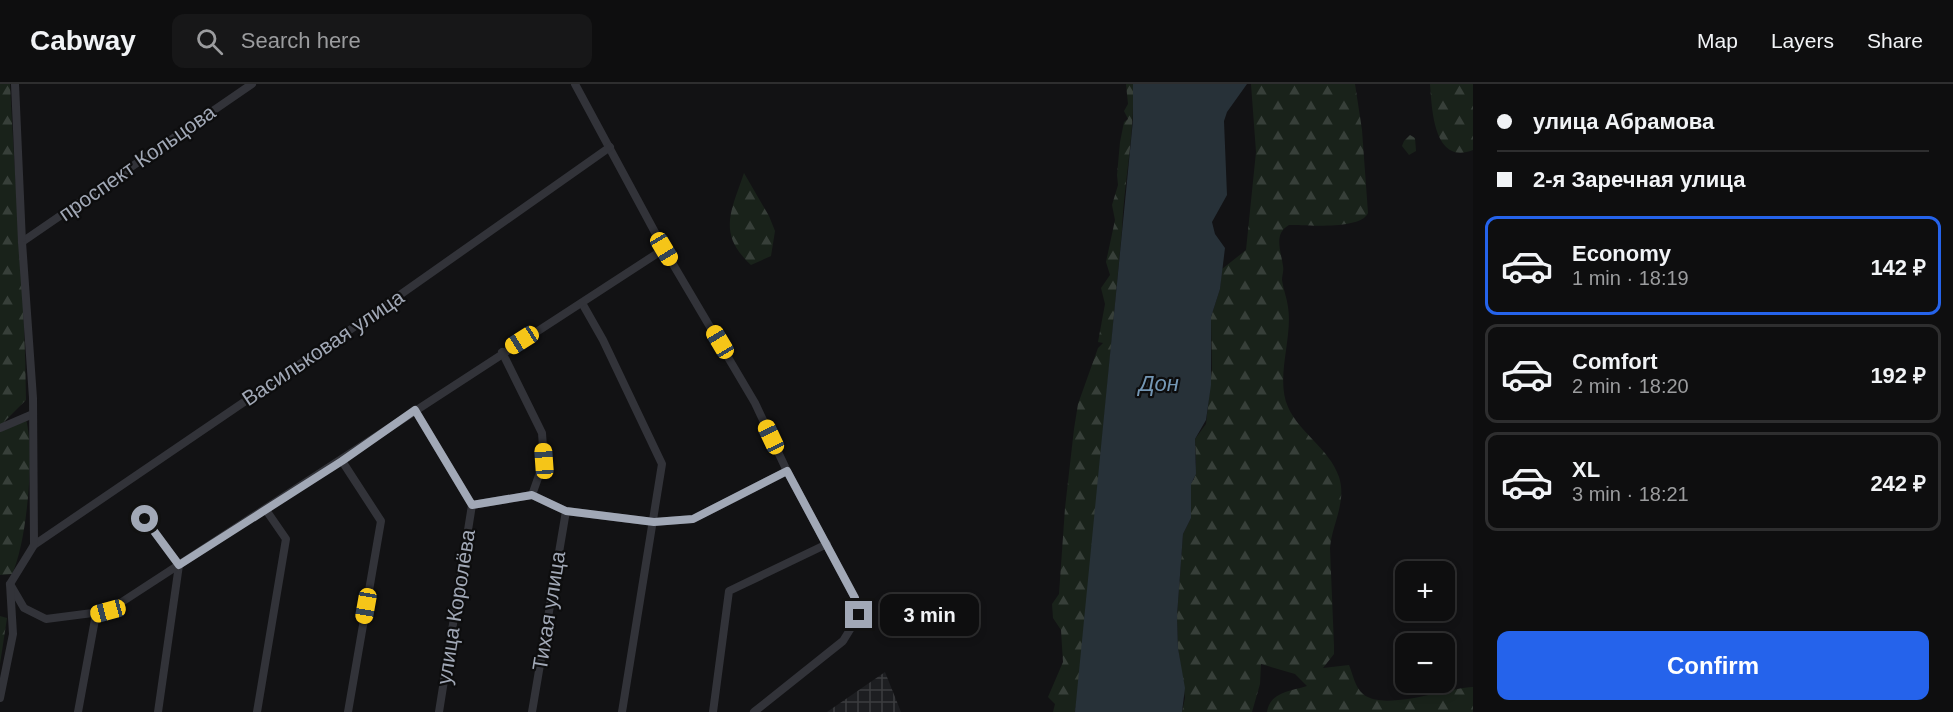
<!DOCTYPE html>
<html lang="en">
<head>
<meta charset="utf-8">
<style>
  body { margin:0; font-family:Arial,sans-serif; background:#171718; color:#f1f3f6; height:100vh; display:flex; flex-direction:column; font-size:22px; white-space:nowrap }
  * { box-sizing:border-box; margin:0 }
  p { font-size:20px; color:#9b9c9e }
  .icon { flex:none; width:33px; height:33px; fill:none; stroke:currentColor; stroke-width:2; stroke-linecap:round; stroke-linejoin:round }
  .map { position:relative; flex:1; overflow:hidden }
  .details { display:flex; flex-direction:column; background:#0e0e0f; width:480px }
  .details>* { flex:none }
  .top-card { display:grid; align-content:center; height:132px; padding:0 24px; background:#0e0e0f }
  .buttons { position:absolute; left:1395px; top:477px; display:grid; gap:12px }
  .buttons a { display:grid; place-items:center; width:60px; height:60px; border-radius:12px; background:#0e0e0f; box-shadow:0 3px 9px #0003,0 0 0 2px #2e2e2f; font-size:30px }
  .end { position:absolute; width:27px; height:27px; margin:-14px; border:8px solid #a1a8b6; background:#111; box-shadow:0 0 0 3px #111 }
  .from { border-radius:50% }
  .bubble { position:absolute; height:42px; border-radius:12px; background:#0e0e0f; box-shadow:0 3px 9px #0003,0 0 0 2px #2e2e2f; font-size:20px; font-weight:800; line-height:42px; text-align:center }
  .car { position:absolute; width:18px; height:36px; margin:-18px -9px; border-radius:8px; box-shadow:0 0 4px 2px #0007; background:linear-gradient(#f5c518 24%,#345 0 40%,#f5c518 0 76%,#345 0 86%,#f5c518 0) }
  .top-card b { display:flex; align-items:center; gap:21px; height:57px; font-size:22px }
  .top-card b+b { border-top:2px solid #2e2e2f }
  .top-card i { width:15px; height:15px; background:#f1f3f6 }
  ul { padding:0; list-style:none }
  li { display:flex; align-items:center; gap:18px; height:99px; margin:0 12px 9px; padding:0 12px; border:3px solid #2e2e2f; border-radius:12px }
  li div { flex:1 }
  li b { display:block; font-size:22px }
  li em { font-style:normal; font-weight:800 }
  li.on { border-color:#2563eb }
  li>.icon { width:54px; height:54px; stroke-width:1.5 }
  .button { display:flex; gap:12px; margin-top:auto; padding:12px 24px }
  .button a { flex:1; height:69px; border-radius:12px; background:#2563eb; color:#fff; font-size:24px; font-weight:800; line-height:69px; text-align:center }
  header { display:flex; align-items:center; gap:36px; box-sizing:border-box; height:84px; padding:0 30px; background:#0e0e0f; border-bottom:2px solid #2e2e2f }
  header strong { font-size:28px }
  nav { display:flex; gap:33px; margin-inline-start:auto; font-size:21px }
  .search { width:420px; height:54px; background:#171718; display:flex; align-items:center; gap:15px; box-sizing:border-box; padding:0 21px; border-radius:12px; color:#9b9c9e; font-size:22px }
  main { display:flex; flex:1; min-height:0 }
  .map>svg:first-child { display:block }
</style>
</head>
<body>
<header>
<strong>Cabway</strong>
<div class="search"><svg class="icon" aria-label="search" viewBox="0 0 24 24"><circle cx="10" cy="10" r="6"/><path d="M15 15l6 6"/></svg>Search here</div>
<nav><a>Map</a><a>Layers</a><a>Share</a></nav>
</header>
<main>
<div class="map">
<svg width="1473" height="628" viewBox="0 0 1473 628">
  <defs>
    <pattern id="industrial-grid" width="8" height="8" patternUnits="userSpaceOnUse" patternTransform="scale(1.5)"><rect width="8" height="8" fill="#1d1e21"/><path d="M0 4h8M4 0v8" fill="none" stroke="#3b3c3f"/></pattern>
    <pattern id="forest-firs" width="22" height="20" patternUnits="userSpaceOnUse" patternTransform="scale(1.5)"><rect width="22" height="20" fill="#19221a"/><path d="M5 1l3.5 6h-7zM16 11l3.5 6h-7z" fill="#373f39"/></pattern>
  </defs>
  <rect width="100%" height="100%" fill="#121214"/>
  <path fill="url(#industrial-grid)" d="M 885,588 L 901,628 L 827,628 Z"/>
  <g fill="url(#forest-firs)">
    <path d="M 0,0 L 10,0 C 15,105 25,211 26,316 L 0,342 Z"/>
    <path d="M 1126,0 L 1133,0 C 1135,50 1124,97 1122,146 L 1081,582 L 1075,628 L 1053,628 L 1055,620 L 1048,613 L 1063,578 L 1061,546 L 1053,534 L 1052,520 L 1059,510 L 1065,424 L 1074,345 L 1078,320 L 1098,264 L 1103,259 L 1098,258 L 1105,220 L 1101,204 L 1110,191 L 1106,178 L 1115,136 L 1112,121 L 1118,101 L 1117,91 L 1120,58 L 1124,38 L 1128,35 L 1124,27 L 1128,20 Z"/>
    <path d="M 1251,0 L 1355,0 L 1362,46 L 1368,129 C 1361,146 1306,141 1289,141 C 1273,150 1281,167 1283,182 C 1284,187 1282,191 1282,196 C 1283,205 1287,214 1288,223 C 1293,254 1275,294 1288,323 C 1300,350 1329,364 1339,393 C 1347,418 1332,440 1330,464 L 1334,562 L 1334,570 L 1323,584 L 1349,581 C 1353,591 1355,603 1363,610 C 1384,628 1446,604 1473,603 L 1473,628 L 1267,628 C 1270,608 1291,607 1307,602 L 1295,590 L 1261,580 L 1260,600 L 1252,628 L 1182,628 L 1185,614 L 1178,564 L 1177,532 L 1183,450 L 1191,434 L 1191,399 L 1194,395 L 1196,379 L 1195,355 L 1206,340 L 1212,285 L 1211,233 L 1220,205 L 1222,185 L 1246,166 L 1256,68 Z"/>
    <path d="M 1430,0 L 1473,0 L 1473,66 C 1433,82 1432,23 1430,0 Z"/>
    <path d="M 1410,51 L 1415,54 L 1416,67 L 1409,71 L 1402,62 L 1404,57 Z"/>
    <path d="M 744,89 L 769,132 L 775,147 L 771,172 L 751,181 C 717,149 731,128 744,89 Z"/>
    <path d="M 26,335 C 35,369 27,458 12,490 L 0,491 L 0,348 Z"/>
    <path d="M 0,532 L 7,534 L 0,580 Z"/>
  </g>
  <path fill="#273138" d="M 1133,0 L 1247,0 L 1227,28 L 1224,37 L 1227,111 L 1212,138 L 1215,150 L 1225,164 L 1220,205 L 1211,233 L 1211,301 L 1206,336 L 1195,355 L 1196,390 L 1191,400 L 1191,434 L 1183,450 L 1177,532 L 1178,564 L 1185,604 L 1182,628 L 1075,628 L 1133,36 Z"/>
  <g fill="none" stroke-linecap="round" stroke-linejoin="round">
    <g stroke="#323339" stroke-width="8">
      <path d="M 575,0 L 664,165 L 755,319 L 787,387 L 855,514 L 859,531 L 843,557 L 754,628"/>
      <path d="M 22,158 L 252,0"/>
      <path d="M 582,219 L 603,256 L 662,380 L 622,628"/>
      <path d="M 502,268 L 542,349 L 544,377 L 532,411"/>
      <path d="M 415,326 L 472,421 L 439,628"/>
      <path d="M 0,344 L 33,330"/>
      <path d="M 342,377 L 381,437 L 348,628"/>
      <path d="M 472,421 L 532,411 L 566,427 L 654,438 L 693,435 L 787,387"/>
      <path d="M 145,435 L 179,481 L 158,628"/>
      <path d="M 34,461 L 360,239 L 610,63"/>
      <path d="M 10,500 L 24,524 L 46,535 L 108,527 L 664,165"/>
      <path d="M 0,614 L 13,550 L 10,500 L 34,461 L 33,314 L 22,158 L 15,0"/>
      <path d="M 78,628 L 96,530"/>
      <path d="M 257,628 L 286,455 L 266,426"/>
      <path d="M 532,628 L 566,427"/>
      <path d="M 713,628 L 729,507 L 827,460"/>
    </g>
  </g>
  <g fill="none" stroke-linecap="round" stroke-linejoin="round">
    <path stroke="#a1a8b6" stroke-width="8" d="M 145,435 L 179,481 L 342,377 L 415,326 L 472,421 L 532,411 L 566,427 L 654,438 L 693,435 L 787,387 L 855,514 L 859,531"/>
  </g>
  <g text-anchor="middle" stroke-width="4.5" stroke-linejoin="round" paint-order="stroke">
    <g font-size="21" fill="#a1a8b6" stroke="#0d0d0e">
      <text transform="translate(137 79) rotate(-35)" y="7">проспект Кольцова</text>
      <text transform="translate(323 264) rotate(-34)" y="7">Васильковая улица</text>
      <text transform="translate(456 523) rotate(-81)" y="7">улица Королёва</text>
      <text transform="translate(549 527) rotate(-81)" y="7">Тихая улица</text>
    </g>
    <g font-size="22" font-style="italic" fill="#7497b5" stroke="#0d0d0e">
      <text x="1159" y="307">Дон</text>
    </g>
  </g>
</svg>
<div class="buttons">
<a>+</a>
<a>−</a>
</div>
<i class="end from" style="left:145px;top:435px"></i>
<i class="end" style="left:859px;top:531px"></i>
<div class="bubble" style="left:880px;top:510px;width:99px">3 min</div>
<i class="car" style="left:664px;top:165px;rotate:149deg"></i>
<i class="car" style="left:522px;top:256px;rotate:238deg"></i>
<i class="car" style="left:720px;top:258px;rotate:329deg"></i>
<i class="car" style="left:771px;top:353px;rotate:335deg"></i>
<i class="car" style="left:544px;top:377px;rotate:356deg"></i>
<i class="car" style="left:366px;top:522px;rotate:190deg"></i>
<i class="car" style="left:108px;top:527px;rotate:255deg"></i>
</div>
<section class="details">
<div class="top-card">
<b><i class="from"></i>улица Абрамова</b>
<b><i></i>2-я Заречная улица</b>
</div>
<ul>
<li class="on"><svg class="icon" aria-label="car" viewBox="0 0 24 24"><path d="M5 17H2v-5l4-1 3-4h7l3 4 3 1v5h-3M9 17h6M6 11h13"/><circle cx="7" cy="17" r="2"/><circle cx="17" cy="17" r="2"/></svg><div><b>Economy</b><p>1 min · 18:19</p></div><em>142 ₽</em></li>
<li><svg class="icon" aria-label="car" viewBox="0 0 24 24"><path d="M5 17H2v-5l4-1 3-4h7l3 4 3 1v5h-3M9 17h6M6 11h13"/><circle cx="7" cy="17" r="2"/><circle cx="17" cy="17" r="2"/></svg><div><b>Comfort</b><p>2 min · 18:20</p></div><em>192 ₽</em></li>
<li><svg class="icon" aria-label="car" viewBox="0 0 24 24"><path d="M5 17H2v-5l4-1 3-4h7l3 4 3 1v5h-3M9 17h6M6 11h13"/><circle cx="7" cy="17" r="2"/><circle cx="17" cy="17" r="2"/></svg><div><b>XL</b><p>3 min · 18:21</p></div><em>242 ₽</em></li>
</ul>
<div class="button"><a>Confirm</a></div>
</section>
</main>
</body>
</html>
